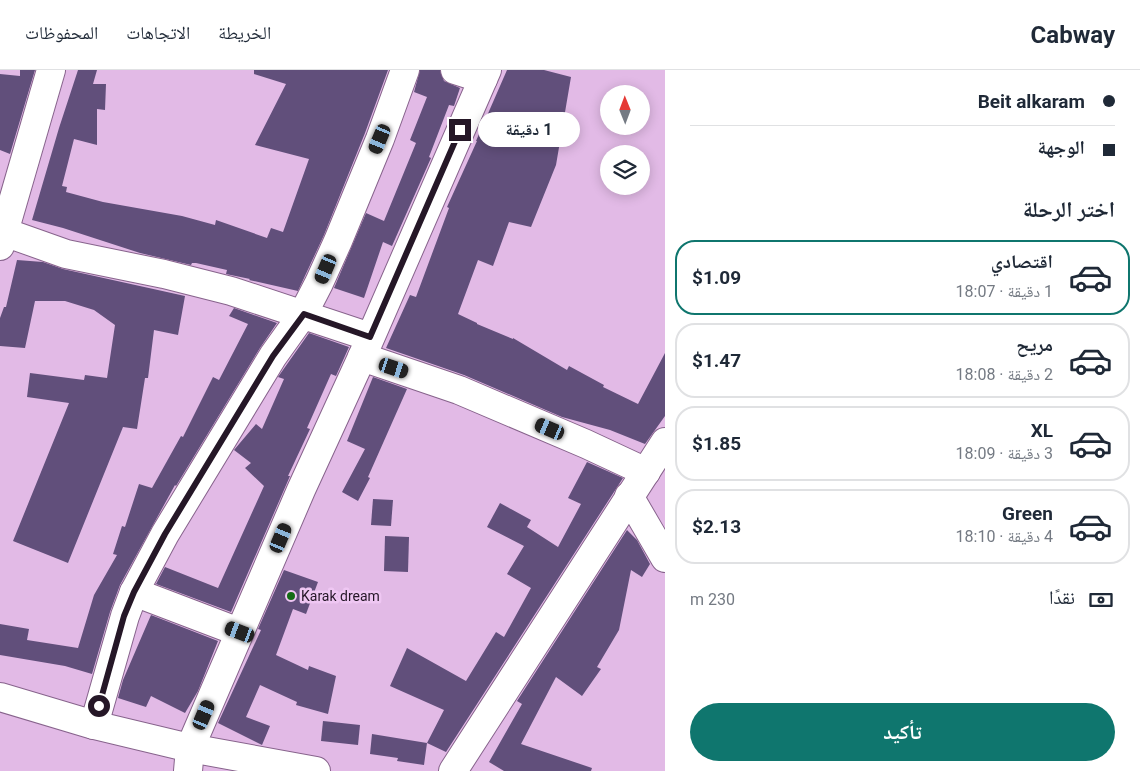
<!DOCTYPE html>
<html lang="ar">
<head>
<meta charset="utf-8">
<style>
  body { margin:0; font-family:Roboto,"Noto Naskh Arabic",sans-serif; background:#f2f2f3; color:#1f2937; direction:rtl; height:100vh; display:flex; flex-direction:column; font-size:19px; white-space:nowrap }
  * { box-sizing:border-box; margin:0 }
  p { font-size:16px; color:#747a83 }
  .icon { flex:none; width:28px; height:28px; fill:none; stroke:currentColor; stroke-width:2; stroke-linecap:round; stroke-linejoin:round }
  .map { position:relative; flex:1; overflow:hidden; direction:ltr }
  .sheet { display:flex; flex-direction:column; background:#fff; width:475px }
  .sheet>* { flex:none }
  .guide { display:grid; align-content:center; height:110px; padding:0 25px; background:#fff }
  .needle { width:32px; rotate:359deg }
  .tools { position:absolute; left:600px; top:15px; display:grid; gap:10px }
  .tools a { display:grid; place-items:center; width:50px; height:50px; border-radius:50%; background:#fff; box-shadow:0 2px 12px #0003; font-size:25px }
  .end { position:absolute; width:22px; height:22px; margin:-11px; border:6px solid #251727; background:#fff; box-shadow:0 0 0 2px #fff }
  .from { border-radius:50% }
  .bubble { position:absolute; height:35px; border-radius:18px; background:#fff; box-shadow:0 2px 12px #0003; font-size:16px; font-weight:700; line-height:35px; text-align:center; direction:rtl }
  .car { position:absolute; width:15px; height:30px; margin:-15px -8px; border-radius:6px; box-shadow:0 0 4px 1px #0007; background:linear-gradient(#222 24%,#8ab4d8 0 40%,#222 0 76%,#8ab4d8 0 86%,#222 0) }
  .guide b { display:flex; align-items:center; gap:18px; height:48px; font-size:19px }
  .guide b+b { border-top:1px solid #e0e1e3 }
  .guide i { width:12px; height:12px; background:#1f2937 }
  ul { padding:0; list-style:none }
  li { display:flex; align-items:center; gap:15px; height:75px; margin:0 10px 8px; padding:0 15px; border:2px solid #e0e1e3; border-radius:20px }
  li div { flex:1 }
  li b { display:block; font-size:19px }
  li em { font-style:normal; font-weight:700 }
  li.on { border-color:#0f766e }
  li>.icon { width:45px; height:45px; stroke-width:1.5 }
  h2 { padding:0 25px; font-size:22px; line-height:60px }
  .pay { display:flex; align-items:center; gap:12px; height:55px; padding:0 25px; font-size:19px }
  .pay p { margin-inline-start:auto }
  .button { display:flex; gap:10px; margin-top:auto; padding:10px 25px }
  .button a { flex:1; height:58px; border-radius:30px; background:#0f766e; color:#fff; font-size:20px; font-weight:700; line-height:58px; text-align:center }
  header { display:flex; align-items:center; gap:30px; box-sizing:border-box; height:70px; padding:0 25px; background:#fff; border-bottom:1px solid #e0e1e3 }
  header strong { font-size:24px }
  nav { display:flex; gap:28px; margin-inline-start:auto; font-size:18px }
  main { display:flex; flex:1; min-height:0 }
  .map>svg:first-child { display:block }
</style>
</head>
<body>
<header>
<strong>Cabway</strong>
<nav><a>الخريطة</a><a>الاتجاهات</a><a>المحفوظات</a></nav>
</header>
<main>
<section class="sheet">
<div class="guide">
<b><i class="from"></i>Beit alkaram</b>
<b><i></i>الوجهة</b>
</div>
<h2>اختر الرحلة</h2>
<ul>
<li class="on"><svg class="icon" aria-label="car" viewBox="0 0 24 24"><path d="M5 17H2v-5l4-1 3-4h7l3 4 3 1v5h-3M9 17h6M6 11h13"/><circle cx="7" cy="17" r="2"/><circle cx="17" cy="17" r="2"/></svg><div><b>اقتصادي</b><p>1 دقيقة · 18:07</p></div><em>$1.09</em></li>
<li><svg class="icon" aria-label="car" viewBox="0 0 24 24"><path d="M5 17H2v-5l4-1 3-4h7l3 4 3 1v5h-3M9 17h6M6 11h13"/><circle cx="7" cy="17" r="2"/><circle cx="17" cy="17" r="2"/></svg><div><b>مريح</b><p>2 دقيقة · 18:08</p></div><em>$1.47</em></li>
<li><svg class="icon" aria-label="car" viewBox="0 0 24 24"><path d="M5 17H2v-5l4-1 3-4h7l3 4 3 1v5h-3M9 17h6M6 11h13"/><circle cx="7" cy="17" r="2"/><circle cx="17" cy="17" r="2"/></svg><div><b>XL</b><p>3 دقيقة · 18:09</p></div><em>$1.85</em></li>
<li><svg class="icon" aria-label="car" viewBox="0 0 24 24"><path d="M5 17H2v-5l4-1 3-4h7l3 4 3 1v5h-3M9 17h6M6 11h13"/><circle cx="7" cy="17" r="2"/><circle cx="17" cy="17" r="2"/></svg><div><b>Green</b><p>4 دقيقة · 18:10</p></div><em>$2.13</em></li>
</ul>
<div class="pay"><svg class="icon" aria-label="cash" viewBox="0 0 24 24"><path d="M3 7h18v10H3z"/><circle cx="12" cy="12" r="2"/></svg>نقدًا<p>230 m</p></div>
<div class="button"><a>تأكيد</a></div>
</section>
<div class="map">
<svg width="665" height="701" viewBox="0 0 665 701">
  <rect width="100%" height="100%" fill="#e2bae6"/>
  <g fill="#614f7b">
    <path d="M 20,0 L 35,0 L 10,84 L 0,80 L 0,4 L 20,6 Z"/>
    <path d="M 78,0 L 97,0 L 93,14 L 106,14 L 105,40 L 97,39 L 97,75 L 74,69 L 62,116 L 67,117 L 66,122 L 103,132 L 182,146 L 215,155 L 216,150 L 267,168 L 271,158 L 283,162 L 309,89 L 255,75 L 286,14 L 254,4 L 254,0 L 388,0 L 365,63 L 324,165 L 298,221 L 249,210 L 250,209 L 226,204 L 227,200 L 196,193 L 192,193 L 191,195 L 140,183 L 63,158 L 32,150 L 59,58 Z"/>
    <path d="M 420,0 L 440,0 L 444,11 L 460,18 L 454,36 L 449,35 L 429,87 L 431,88 L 392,176 L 383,172 L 364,228 L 334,218 L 366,143 L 384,151 L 416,73 L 410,70 L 427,27 L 414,22 Z"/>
    <path d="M 507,0 L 544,0 L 571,7 L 556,95 L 531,157 L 509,152 L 493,196 L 478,190 L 458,244 L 477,253 L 477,254 L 513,269 L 513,268 L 567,300 L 569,296 L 604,315 L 603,317 L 638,334 L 665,283 L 665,346 L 645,374 L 610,360 L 562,347 L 464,305 L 386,278 L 410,225 L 416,227 L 449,138 L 447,137 L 477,71 L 476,71 Z"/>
    <path d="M 17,190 L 43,192 L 63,199 L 185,226 L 178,265 L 154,260 L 148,308 L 145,308 L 137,359 L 123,357 L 68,493 L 13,471 L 69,333 L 27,327 L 30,303 L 84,310 L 85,305 L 107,308 L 115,255 L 94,240 L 65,231 L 35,231 L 25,278 L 0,276 L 0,248 L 4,237 L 6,237 Z"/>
    <path d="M 234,238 L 277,253 L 260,278 L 176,416 L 175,415 L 120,515 L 110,542 L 92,604 L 65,596 L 0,585 L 0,554 L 29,559 L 27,570 L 78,578 L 94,525 L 117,485 L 113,484 L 122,456 L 125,457 L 139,414 L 152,418 L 181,366 L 183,367 L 213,307 L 219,310 L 248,254 L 229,246 Z"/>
    <path d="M 309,263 L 349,277 L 336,306 L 331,304 L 307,358 L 310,359 L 288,406 L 290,406 L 231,542 L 156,514 L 165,497 L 218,518 L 264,416 L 245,398 L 251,393 L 234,380 L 256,354 L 262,359 L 284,309 L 278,307 Z"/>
    <path d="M 373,307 L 407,319 L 368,407 L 370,408 L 358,431 L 342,422 L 365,379 L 347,371 Z"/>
    <path d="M 587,392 L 623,408 L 446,682 L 427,673 L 444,640 L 390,616 L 407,578 L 466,611 L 496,562 L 504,567 L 531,518 L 507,504 L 524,476 L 487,457 L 500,433 L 531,450 L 527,457 L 558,477 L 581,434 L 568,428 Z"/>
    <path d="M 373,429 L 393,430 L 391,456 L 371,455 Z"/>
    <path d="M 627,460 L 637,470 L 650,494 L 642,507 L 631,500 L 619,560 L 597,597 L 601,599 L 582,626 L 556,607 L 521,674 L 592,698 L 591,701 L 504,701 L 489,692 L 522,634 L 517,631 Z"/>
    <path d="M 385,466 L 409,467 L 408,502 L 384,501 Z"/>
    <path d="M 284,500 L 318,512 L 306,544 L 293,539 L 276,585 L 308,600 L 309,596 L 336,606 L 328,644 L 296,635 L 297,632 L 260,615 L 246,647 L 270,656 L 262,675 L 218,653 L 261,560 L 258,559 Z"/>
    <path d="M 151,545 L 218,571 L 198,621 L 185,643 L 151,626 L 146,637 L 118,628 L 123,610 Z"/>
    <path d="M 323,651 L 360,655 L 358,675 L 321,671 Z"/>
    <path d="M 372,664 L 427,673 L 424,695 L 397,691 L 398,688 L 370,684 Z"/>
  </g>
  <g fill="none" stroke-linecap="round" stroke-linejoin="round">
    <defs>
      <g id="minor">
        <path d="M 455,0 L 483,9"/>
        <path d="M 4,162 L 66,184 L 164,204 L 231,221 L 370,267"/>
        <path d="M 0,176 L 51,0"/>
        <path d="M 362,287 L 459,320 L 586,374 L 646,402"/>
        <path d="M 629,426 L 665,488"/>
        <path d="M 134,522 L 239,562"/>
        <path d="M 0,627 L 94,655 L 190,678 L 316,701"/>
        <path d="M 94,655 L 125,546 L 134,522 L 165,464 L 273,286 L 303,244 L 319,213 L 338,171 L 380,69 L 405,0"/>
        <path d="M 188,701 L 190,678 L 301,420 L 362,287 L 487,0"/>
        <path d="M 453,701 L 665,372"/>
      </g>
    </defs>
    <use href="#minor" stroke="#87638c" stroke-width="30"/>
    <use href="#minor" stroke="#fff" stroke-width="28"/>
  </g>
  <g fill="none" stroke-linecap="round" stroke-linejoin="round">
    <path stroke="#251727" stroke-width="6" d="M 99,636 L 124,546 L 134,522 L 165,464 L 273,286 L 304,244 L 370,267 L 460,60"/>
  </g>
  <circle fill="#146c15" stroke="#efc7f3" stroke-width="2" cx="291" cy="526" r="5"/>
  <g text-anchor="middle" stroke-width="5" stroke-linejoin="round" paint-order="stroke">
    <g font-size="14" fill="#251727" stroke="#efc7f3" text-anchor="start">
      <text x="301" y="531">Karak dream</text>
    </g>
  </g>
</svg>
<div class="tools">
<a><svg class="needle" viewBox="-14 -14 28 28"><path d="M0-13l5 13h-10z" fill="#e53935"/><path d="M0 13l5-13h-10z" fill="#747a83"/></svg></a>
<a><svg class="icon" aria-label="layers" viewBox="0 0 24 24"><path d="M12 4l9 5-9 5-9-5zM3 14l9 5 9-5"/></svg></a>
</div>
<i class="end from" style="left:99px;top:636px"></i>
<i class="end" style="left:460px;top:60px"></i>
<div class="bubble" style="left:478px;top:42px;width:102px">1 دقيقة</div>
<i class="car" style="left:380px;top:69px;rotate:203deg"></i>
<i class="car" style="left:326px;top:199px;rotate:203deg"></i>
<i class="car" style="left:394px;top:298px;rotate:108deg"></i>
<i class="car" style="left:550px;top:359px;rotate:293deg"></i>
<i class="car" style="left:281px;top:468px;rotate:23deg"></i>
<i class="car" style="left:240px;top:562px;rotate:291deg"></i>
<i class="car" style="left:204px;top:645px;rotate:23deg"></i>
</div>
</main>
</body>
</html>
